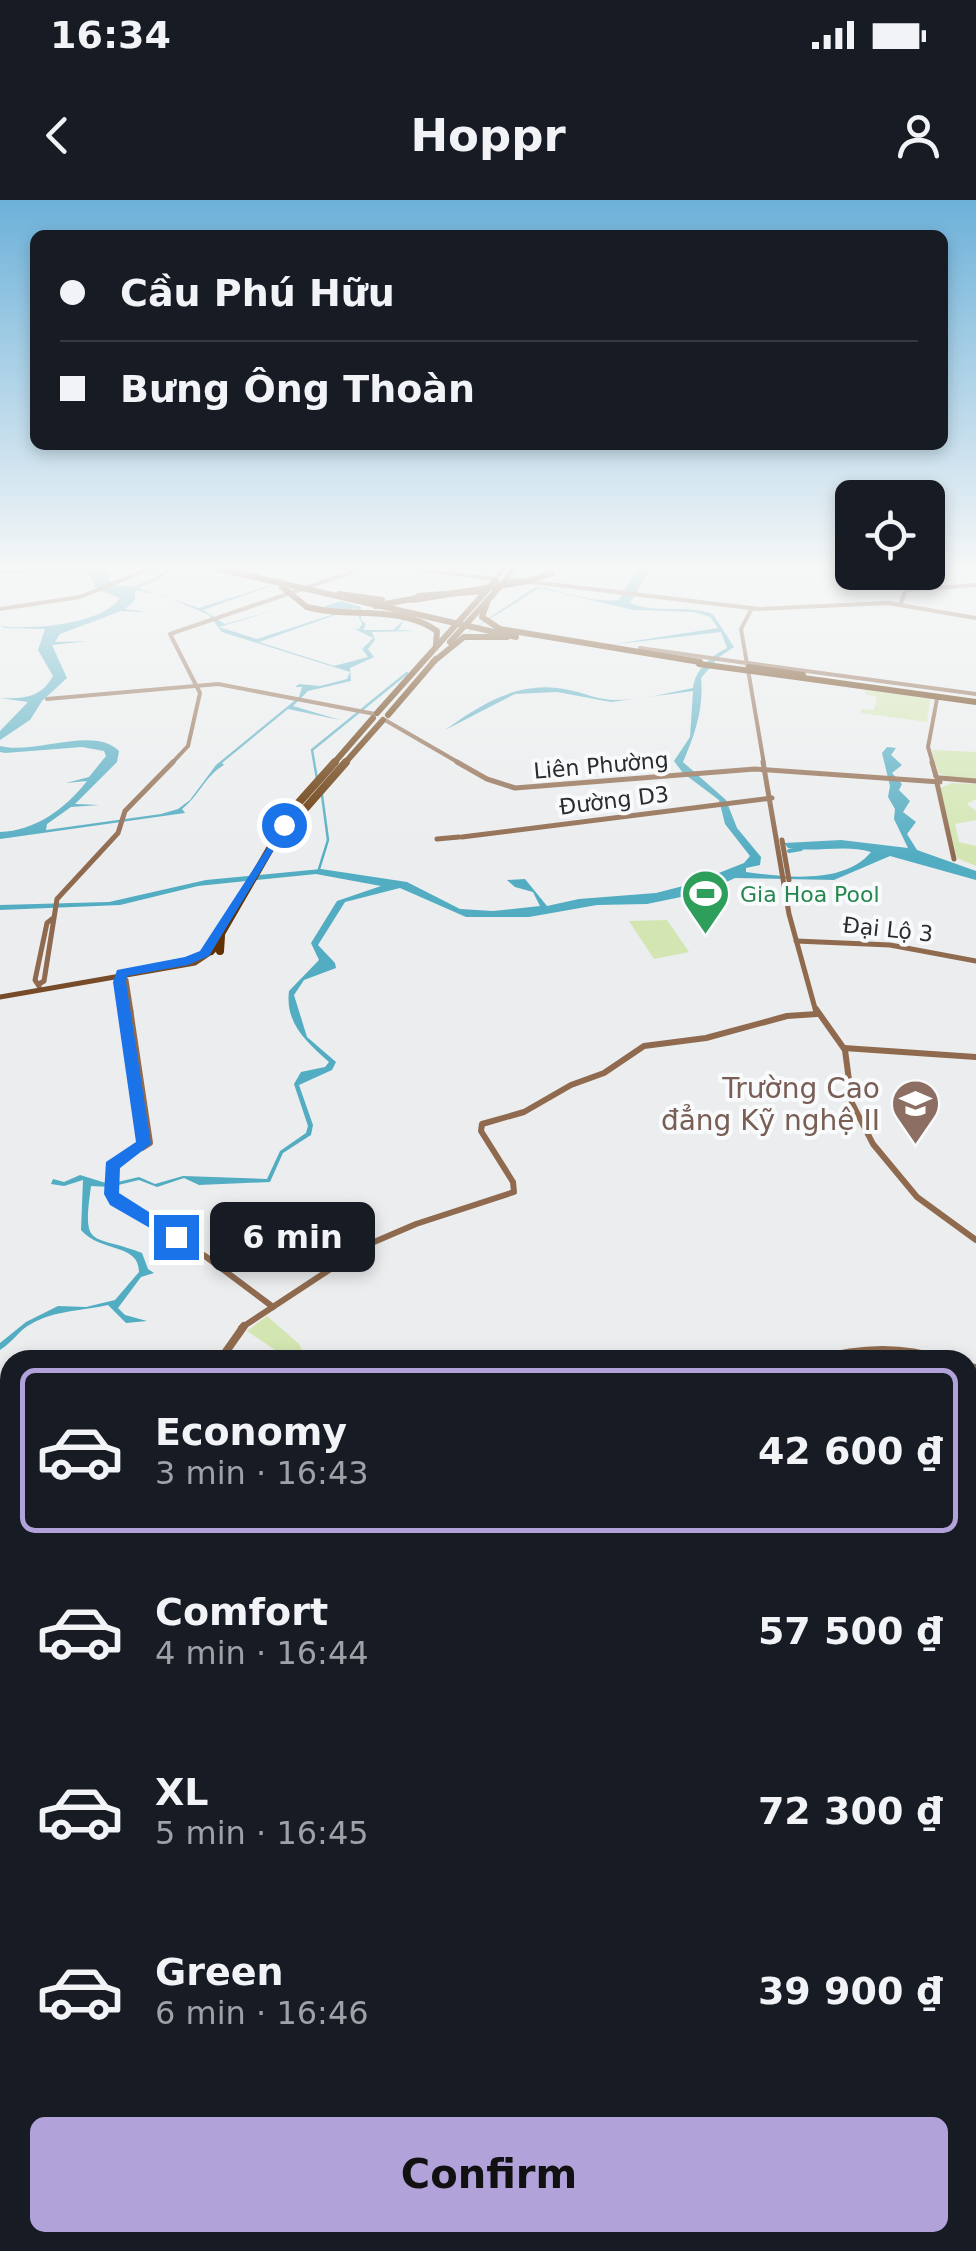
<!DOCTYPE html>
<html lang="en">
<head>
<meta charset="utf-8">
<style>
  body { margin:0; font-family:"DejaVu Sans",sans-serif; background:#20242c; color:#f1f3f6; height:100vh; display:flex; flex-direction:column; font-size:38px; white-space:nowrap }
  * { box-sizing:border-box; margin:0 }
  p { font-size:32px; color:#9ea1a6 }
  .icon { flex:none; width:55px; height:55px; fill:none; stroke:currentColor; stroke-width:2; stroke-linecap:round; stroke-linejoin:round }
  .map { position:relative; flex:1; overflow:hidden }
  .sheet { position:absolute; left:0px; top:1150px; width:978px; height:902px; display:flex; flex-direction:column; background:#171b24; border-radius:30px 30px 0 0; box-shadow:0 5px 15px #0003 }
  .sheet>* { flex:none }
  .guide { position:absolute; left:30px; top:30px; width:918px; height:220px; border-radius:15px; box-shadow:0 5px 15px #0003; display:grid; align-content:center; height:220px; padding:0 30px; background:#171b24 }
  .buttons { position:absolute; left:835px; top:280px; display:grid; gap:20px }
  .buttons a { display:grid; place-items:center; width:110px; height:110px; border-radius:15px; background:#171b24; box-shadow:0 5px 15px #0003; font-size:50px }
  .end { position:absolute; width:45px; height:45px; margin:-22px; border:12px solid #1a73e8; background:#fff; box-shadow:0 0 0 5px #fff }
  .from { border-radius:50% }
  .bubble { position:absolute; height:70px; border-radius:15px; background:#171b24; box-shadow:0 5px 15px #0003; font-size:32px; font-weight:800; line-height:70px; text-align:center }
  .guide b { display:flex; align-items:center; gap:35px; height:95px; font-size:38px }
  .guide b+b { border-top:2px solid #363941 }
  .guide i { width:25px; height:25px; background:#f1f3f6 }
  ul { padding:18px 0 0; list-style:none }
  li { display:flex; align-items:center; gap:30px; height:165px; margin:0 20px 15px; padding:0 10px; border:5px solid transparent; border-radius:15px }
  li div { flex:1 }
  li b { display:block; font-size:38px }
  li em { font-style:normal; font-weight:800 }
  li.active { border-color:#b1a2da }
  li>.icon { width:90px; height:90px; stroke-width:1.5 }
  .action { display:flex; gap:20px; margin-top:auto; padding:20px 30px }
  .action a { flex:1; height:115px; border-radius:15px; background:#b1a2da; color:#111; font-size:40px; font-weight:800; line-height:115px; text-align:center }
  .status { display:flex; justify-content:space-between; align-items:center; height:70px; padding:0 50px; background:#171b24; direction:ltr }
  .status svg { height:28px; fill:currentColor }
  header { display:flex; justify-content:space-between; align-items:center; height:130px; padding:0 30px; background:#171b24; font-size:45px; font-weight:800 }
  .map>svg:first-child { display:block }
</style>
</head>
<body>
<div class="status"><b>16:34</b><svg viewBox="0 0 49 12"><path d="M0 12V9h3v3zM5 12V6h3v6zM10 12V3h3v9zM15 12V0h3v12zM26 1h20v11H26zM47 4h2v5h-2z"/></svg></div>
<header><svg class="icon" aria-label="back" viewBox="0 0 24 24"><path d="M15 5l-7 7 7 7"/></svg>Hoppr<svg class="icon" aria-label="person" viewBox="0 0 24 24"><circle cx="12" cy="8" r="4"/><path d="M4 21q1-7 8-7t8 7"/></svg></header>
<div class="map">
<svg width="976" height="2051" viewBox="0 0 976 2051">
  <rect width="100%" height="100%" fill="#ebedee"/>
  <g fill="#d3e6b1">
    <path d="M 865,490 L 930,499 L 927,522 L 861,513 L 861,509 L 874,510 L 877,497 L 865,494 Z"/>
    <path d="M 932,550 L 976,552 L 976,580 L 951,578 L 938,573 Z"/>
    <path d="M 952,583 L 976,584 L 976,599 L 967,604 L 976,611 L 976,620 L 955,624 L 959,642 L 976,646 L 976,666 L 957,658 L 940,588 Z"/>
    <path d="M 667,720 L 689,752 L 654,759 L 629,721 Z"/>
    <path d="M 267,1116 L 299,1144 L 307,1160 L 267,1160 L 273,1158 L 274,1149 L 247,1131 Z"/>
  </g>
  <g fill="#52acc2" fill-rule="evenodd">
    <path d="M 0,369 L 107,369 L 110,385 L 134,387 L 170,369 L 160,379 L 138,388 L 199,408 L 293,378 L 203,410 L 225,424 L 286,407 L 219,427 L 257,439 L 337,413 L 323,407 L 341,401 L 361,407 L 361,420 L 366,424 L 363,430 L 393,430 L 404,420 L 398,430 L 417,431 L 372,432 L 375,440 L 368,449 L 374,457 L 350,468 L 351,481 L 308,491 L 293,506 L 340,520 L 288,509 L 222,563 L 224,565 C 205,576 199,596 182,609 L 185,613 L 0,639 L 0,632 C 35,631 65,609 87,581 L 66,583 L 89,577 L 106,556 L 104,551 L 82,547 L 5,553 L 0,552 L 0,546 C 34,555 94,525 119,551 L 117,562 L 75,604 L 99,605 L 71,607 L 47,624 L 46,630 L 161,614 L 178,609 L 190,600 L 216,565 L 299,497 L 302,487 L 295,487 L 299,484 L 320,486 L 347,479 L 350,472 L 222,432 L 209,415 L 162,395 L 135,390 L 135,400 L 125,409 L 141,411 L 143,412 L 121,411 L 60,434 L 55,442 L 88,441 L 52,445 L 67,478 L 42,501 L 30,520 L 0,540 L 0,531 L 28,502 L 0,498 C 23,499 41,498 53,476 L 38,450 L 45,429 L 5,428 L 0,426 C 31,430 101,425 120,398 L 96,389 L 91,376 L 82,371 L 0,373 ZM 355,408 L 362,424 L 359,429 L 353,428 L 373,438 L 362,449 L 368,457 L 334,466 L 259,442 Z"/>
    <path d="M 637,369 L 650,369 L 630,403 C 657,414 685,404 713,414 L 734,447 L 719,457 L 701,478 C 704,508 695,534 683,562 L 726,600 L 737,628 L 761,657 L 760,665 L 746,668 L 746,672 C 784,677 844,685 871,652 C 845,644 815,653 788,648 L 784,643 L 841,640 L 908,648 L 894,619 L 895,609 L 888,597 L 890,586 L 882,553 L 887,547 L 896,548 L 891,555 L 902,565 L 892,573 L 902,584 L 899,590 L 910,601 L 903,612 L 916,622 L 907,634 L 917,650 L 976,671 L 976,680 L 890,656 L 834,680 L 735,678 L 705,692 L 647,704 L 597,705 L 529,717 L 466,717 L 400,688 L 345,702 L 318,745 L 335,763 L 336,768 L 304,780 L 294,795 L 307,837 L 336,862 L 332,870 L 299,885 L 313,925 L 311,935 L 283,953 L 270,982 L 199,985 L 184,978 L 157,987 L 139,980 L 110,987 L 91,986 C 82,1051 91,1033 142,1053 L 148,1069 L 154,1073 L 141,1077 L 118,1108 L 125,1115 L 147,1121 L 126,1123 L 108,1105 C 82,1111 55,1110 31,1124 C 19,1130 12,1143 0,1150 L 0,1143 L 26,1122 L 58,1106 L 86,1107 L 115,1100 L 139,1072 C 139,1043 101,1053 81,1030 L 83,980 L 64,986 L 51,984 L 53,979 L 64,982 L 80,975 L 109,984 L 139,977 L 155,984 L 183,976 L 267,979 L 280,951 L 306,933 L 308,926 L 294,884 L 301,872 L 325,867 L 329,862 C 307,842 285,824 289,791 L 319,760 L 311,743 L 337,701 L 381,686 L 316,674 L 198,686 L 120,705 L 0,710 L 0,705 L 109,702 L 206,680 L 321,669 L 407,682 L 460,709 L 493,711 L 540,706 L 533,692 L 515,687 L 507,680 L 525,679 L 547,706 L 579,699 L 656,693 L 691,684 L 744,663 L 750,656 L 725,624 L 719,600 L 683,573 L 674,561 L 690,537 L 693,491 L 611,502 L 557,492 L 515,494 L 445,530 C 483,503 520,479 569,490 C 585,493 598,500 615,500 C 642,500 667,493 693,488 C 695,470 711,456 727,448 L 721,432 L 609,445 L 718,428 L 710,417 L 694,412 L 634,410 L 539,388 L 459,438 L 534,388 L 538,387 C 563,391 594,404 619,400 Z"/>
  </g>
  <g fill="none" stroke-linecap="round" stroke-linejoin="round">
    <g stroke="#52acc2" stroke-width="2.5">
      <path d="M 317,579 L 312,550 L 407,473"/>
      <path d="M 319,669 L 328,640 L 322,595"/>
    </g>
    <path stroke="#52acc2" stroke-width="4" d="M 789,651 L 801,649"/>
    <g stroke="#8f6a4e" stroke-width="4">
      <path d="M 415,369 L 495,379"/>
      <path d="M 507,379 L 759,409 L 888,403 L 976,418"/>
      <path d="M 900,405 L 906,390 L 976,385"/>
      <path d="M 0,409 L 80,397 L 149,369"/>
      <path d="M 640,448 L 746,463"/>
      <path d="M 746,458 L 764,564"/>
      <path d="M 746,458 L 741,429 L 752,408"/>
      <path d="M 748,463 L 976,494"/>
      <path d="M 47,499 L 218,484 L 375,514"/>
      <path d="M 385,520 L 461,564"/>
      <path d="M 171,564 L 188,546 L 200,493 L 170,434 L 352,372"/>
      <path d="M 933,564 L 928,547 L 937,499"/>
    </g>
    <g stroke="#8f6a4e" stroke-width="5">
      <path d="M 457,562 L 487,579 L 515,588 L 755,569 L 940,582 L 936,576"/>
      <path d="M 763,562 L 789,714 L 816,812"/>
      <path d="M 932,562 L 936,576"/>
      <path d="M 940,578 L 976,581"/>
      <path d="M 937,583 L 954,659"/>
      <path d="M 462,637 L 772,598"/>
      <path d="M 437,639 L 459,637"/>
      <path d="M 782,640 L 789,680"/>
      <path d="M 796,741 L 890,745 L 976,761"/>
      <path d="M 122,778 L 126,780 L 131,812"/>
      <path d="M 122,779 L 119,782 L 124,812"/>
      <path d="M 39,784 L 44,781 L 57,699 L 118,633 L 125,611 L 173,562"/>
      <path d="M 39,786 L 35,780 L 47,723 L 52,719"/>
    </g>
    <g stroke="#8f6a4e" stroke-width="6">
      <path d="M 123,809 L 144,943 L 112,966 L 111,989 L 116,1001 L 205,1056 L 273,1107"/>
      <path d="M 130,809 L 150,943 L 142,948"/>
      <path d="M 816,809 L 845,850 L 852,903 L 873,944 L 917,997 L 976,1040"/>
      <path d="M 844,848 L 976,857"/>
      <path d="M 241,1128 L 367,1045 L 416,1024 L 514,992 L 513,982 L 481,931 L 482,924 L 524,912 L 571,885 L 604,873 L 644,846 L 706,838 L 787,816 L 817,814"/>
    </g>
    <g stroke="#8f6a4e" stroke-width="8">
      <path d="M 220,1160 L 244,1126"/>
      <path d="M 815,1160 C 858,1148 900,1145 943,1160"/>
      <path d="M 968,1167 L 976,1168"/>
    </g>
    <g stroke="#8f6a4e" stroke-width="10">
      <path d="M 968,1804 L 976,1793"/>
      <path d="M 968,1812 L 976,1801"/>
      <path d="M 0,1815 L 10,1797"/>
      <path d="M 0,1894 L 10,1888"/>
      <path d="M 968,1935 L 976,1923"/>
      <path d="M 0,1994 L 10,2016"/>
      <path d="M 22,2042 L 26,2051"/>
      <path d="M 538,2051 L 543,2042"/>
      <path d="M 772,2051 L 779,2042"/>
      <path d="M 782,2051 L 788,2042"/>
      <path d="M 882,2051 L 889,2042"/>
    </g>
    <g stroke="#774b28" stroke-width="4">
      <path d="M 499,375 L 503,369"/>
      <path d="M 507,376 L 515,369"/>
    </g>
    <path stroke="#774b28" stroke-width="5" d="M 0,797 L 195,763 L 216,749"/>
    <g stroke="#623100" stroke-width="6">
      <path d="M 339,394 L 382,400"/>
      <path d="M 418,396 L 485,391"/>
      <path d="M 488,400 L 482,417 L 500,429 L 700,462"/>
      <path d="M 375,406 L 422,397"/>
      <path d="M 307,407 C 351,419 398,404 437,431 L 436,445"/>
      <path d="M 450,442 L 505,381"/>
      <path d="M 433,462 L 464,437 L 507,437"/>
      <path d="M 749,467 L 803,475"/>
      <path d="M 796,477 L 976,502"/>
      <path d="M 377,513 L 496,380"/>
      <path d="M 388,515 L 436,459"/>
      <path d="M 333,564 L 373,518"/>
      <path d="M 344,564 L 383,520"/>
    </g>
    <g stroke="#623100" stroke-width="8">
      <path d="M 288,628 L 346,562"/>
      <path d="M 211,751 L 293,609 L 335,562"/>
      <path d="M 220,751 L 221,736"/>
    </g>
    <g stroke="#623100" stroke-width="15">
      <path d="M 968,1833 L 976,1821"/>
      <path d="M 968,1845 L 976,1833"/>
      <path d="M 968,1878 L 976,1867"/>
      <path d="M 800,2051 L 806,2042"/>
      <path d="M 809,2051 L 816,2042"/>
      <path d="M 826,2051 L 833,2042"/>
      <path d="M 839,2051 L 845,2042"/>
    </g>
    <defs>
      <g id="rail">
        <path d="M 968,1915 L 976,1904"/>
        <path d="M 863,2051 L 869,2042"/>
      </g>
    </defs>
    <use href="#rail" stroke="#848687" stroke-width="8"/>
    <use href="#rail" stroke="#f8fafc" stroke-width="4" stroke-dasharray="11" stroke-linecap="butt"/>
    <g stroke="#623100" stroke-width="6">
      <path d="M 219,369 L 516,437"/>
      <path d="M 282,387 L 307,407"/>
      <path d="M 413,400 L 529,381 L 552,373"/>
      <path d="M 699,464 L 796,477"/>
    </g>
  </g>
  <linearGradient id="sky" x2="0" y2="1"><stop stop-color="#6cb1d9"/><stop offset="0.56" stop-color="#f6f7f7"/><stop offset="1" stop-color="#f6f7f7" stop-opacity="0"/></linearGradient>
  <rect width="976" height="656" fill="url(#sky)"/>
  <path fill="#1a73e8" d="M 284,622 L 289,625 L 209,756 L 188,765 L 127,776 L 126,782 L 151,944 L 120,968 L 119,993 L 182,1033 L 182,1042 L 176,1043 L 110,1005 L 104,994 L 106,962 L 136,942 L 113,782 L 117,770 L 185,757 L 200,751 Z"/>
  <defs>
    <symbol id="stadium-pin" viewBox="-11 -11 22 30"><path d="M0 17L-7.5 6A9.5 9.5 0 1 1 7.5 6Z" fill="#2e9e5b" stroke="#f8fafc"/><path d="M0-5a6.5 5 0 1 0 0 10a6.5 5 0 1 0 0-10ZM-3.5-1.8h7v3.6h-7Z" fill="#fff"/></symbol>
    <symbol id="university-pin" viewBox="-11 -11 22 30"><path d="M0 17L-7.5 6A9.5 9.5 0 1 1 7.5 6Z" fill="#8d6e63" stroke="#f8fafc"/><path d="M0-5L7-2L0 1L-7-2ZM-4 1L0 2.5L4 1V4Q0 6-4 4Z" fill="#fff"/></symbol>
  </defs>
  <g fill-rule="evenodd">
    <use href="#stadium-pin" x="678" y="666" width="55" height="75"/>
    <use href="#university-pin" x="888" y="876" width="55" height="75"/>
  </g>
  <g text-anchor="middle" stroke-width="8" stroke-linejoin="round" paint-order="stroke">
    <g font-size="22" fill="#2b2c2d" stroke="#f8fafc">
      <text transform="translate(601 565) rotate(-5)" y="8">Liên Phường</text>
      <text transform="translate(614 600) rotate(-7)" y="8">Đường D3</text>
      <text transform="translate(888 729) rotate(6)" y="8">Đại Lộ 3</text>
    </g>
    <g font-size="22" fill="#27864d" stroke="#f8fafc" text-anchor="start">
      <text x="740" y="702">Gia Hoa Pool</text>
    </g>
    <g font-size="28" fill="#785e54" stroke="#f8fafc" text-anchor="end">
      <text x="880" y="898">Trường Cao<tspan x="880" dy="32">đẳng Kỹ nghệ II</tspan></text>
    </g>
  </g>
</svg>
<div class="buttons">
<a><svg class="icon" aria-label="locate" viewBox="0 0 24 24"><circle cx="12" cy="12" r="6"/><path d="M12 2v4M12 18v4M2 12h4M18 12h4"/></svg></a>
</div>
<i class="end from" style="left:284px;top:625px"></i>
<i class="end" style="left:176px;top:1037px"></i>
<div class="bubble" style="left:210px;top:1002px;width:165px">6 min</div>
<div class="guide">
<b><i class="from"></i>Cầu Phú Hữu</b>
<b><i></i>Bưng Ông Thoàn</b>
</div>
<section class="sheet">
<ul>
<li class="active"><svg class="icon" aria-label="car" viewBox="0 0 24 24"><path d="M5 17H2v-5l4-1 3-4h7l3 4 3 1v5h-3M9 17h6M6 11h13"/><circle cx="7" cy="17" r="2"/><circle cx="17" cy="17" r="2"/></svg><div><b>Economy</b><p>3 min · 16:43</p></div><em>42 600 ₫</em></li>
<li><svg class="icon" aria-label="car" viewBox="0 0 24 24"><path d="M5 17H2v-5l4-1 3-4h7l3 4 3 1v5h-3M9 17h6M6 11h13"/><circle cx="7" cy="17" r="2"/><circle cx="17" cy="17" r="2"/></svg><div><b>Comfort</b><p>4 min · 16:44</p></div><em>57 500 ₫</em></li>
<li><svg class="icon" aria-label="car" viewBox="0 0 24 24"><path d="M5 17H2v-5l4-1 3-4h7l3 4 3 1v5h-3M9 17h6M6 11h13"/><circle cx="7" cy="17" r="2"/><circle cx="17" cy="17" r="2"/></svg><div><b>XL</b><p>5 min · 16:45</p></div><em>72 300 ₫</em></li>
<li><svg class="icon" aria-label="car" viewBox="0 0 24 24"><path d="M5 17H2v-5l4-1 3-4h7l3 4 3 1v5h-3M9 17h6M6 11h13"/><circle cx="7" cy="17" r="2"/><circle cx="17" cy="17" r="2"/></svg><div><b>Green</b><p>6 min · 16:46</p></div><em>39 900 ₫</em></li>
</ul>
<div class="action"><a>Confirm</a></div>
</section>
</div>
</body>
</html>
